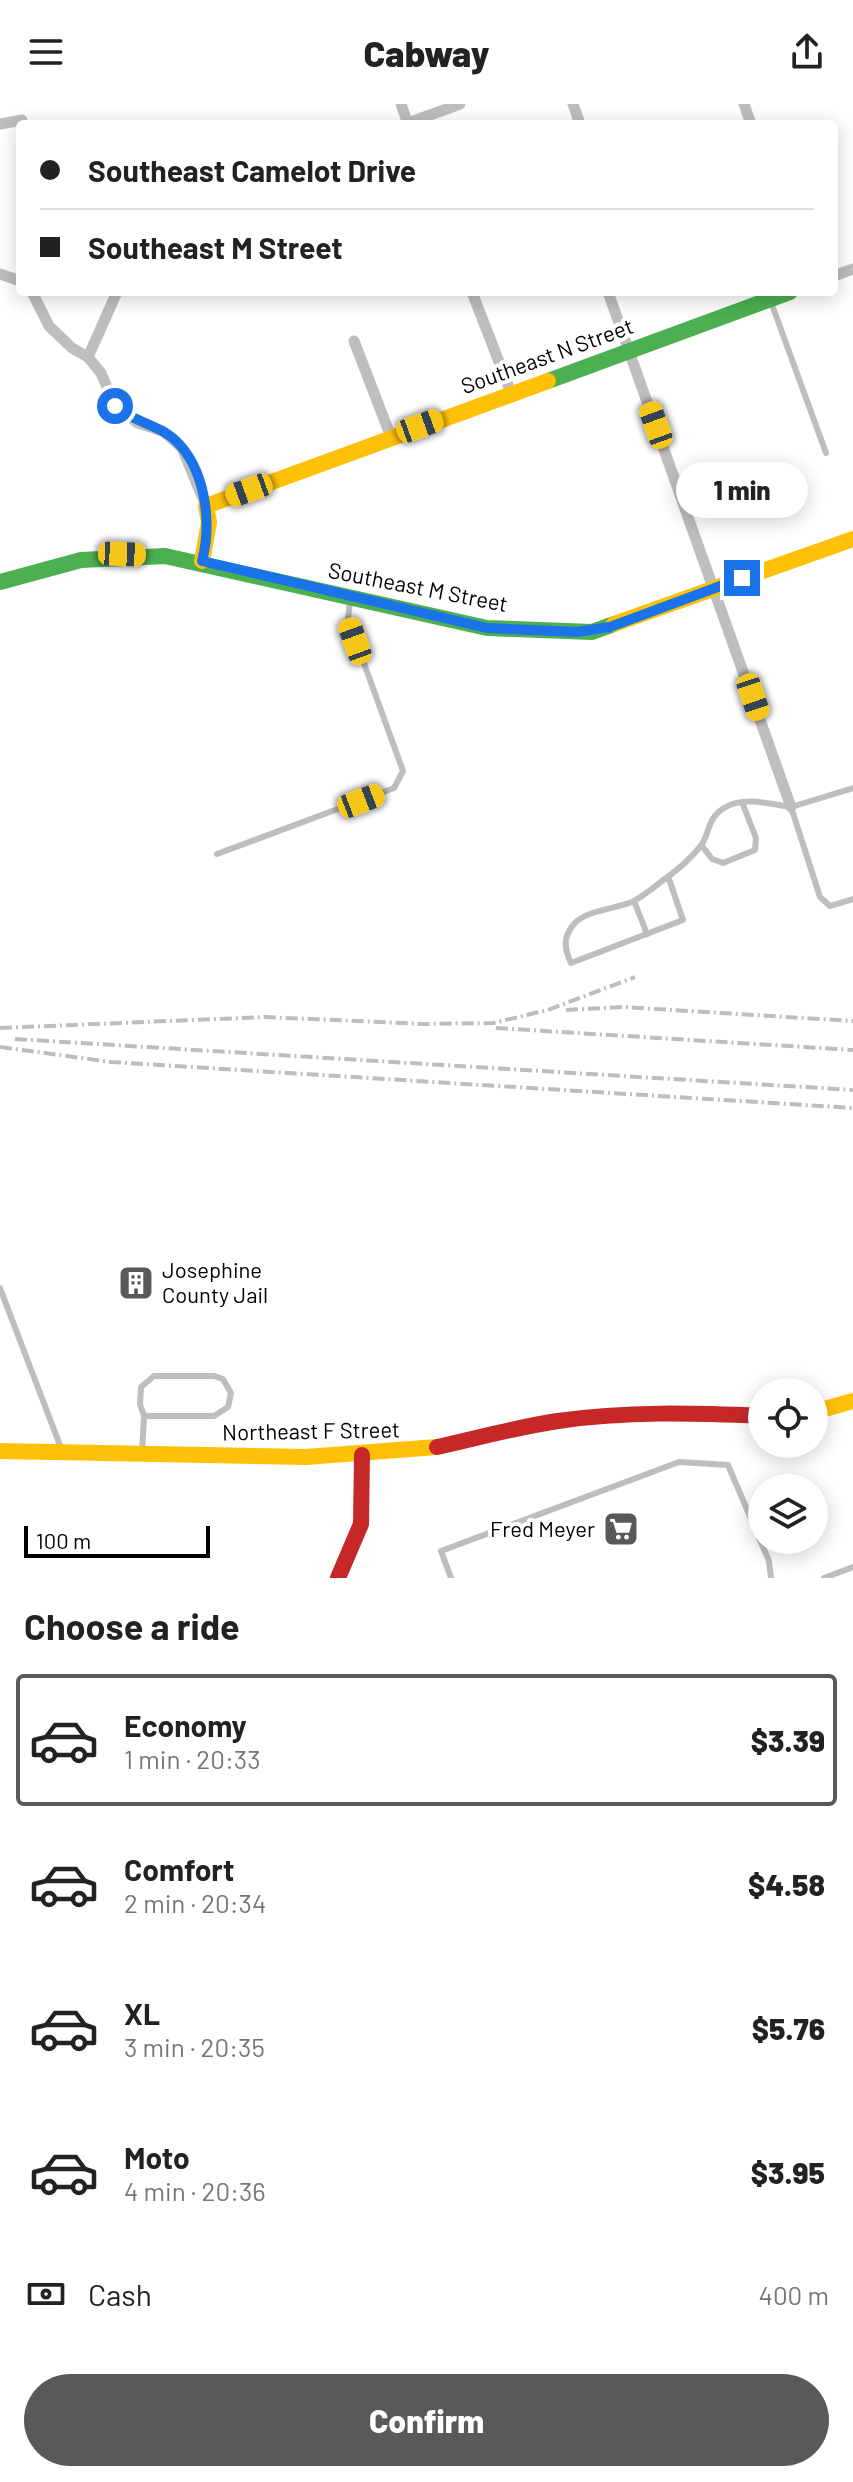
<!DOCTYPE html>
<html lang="en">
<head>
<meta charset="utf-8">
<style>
  body { margin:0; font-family:Barlow,sans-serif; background:#f6f6f6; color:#222; height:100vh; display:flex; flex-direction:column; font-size:30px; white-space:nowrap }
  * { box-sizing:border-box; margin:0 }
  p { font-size:26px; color:#767676 }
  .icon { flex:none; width:44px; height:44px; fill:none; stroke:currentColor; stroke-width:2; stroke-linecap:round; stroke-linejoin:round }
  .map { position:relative; height:1474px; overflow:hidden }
  .side { display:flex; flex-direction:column; background:#fff; flex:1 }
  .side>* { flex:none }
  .guide { position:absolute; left:16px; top:16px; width:822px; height:176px; border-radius:8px; box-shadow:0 4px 20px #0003; display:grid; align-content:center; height:176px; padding:0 24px; background:#fff }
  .fabs { position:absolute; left:748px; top:1274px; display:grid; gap:16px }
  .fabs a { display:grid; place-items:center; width:80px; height:80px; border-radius:50%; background:#fff; box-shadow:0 4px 20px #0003; font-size:40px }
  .scale { position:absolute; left:24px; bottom:20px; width:186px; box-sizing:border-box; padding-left:8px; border:4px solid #000; border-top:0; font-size:22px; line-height:28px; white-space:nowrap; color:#000; -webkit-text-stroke:6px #fff; paint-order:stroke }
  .end { position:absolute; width:36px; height:36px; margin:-18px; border:10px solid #1a73e8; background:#fff; box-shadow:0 0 0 4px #fff }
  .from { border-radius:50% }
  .bubble { position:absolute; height:56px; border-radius:28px; background:#fff; box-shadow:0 4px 20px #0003; font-size:26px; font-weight:800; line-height:56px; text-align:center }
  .car { position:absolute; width:24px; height:48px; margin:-24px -12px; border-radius:10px; box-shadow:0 0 6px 2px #0007; background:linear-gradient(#f5c518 24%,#345 0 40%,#f5c518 0 76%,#345 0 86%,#f5c518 0) }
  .guide b { display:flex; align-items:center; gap:28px; height:76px; font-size:30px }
  .guide b+b { border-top:2px solid #e0e0e0 }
  .guide i { width:20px; height:20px; background:#222 }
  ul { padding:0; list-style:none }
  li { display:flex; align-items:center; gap:24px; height:132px; margin:0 16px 12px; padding:0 8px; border:4px solid transparent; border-radius:8px }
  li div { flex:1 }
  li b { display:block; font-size:30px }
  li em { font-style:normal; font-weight:800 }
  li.on { border-color:#595959 }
  li>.icon { width:72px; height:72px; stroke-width:1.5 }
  h2 { padding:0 24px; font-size:36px; line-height:96px }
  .pay { display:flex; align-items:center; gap:20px; height:88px; padding:0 24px; font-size:30px }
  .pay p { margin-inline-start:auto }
  .primary-button { display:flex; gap:16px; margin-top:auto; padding:16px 24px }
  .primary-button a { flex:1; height:92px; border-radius:48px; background:#595959; color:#fff; font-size:32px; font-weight:800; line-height:92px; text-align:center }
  header { display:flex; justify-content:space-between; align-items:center; height:104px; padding:0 24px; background:#fff; font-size:36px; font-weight:800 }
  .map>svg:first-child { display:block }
</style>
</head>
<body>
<header><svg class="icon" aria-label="menu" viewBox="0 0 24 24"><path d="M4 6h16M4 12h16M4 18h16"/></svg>Cabway<svg class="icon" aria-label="share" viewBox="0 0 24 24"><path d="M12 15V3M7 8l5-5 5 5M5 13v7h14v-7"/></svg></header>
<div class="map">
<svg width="853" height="1474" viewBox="0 0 853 1474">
  <rect width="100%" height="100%" fill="#fff"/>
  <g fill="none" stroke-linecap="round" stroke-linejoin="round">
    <g stroke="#bebebe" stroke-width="6">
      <path d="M 771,198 L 826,349"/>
      <path d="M 853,684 L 791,703 L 820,793 L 830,802 L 853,795"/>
      <path d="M 702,742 L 712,755 L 723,759 L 755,746 L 756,734 L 742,698"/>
      <path d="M 217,750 L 394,684 L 403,667 L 348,515 L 350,497"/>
      <path d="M 668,772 L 683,816 L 571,859 C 564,844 563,833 574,820 C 586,806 615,805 632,798 C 642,793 653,784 662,777 C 675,768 689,756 699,744 C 711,731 705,716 724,704 C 744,692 770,700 791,703"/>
      <path d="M 634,797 L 647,830"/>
      <path d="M 0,1184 L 61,1344"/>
      <path d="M 142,1349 L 144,1312 L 214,1312 L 228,1303 L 231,1289 L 223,1275 L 214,1272 L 154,1272 L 141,1283 L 140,1300 L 144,1312"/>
      <path d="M 451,1474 L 441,1447 L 679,1358 L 728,1361 L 769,1457 L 771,1474"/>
      <path d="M 824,1474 L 853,1463"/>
    </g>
    <g stroke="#bebebe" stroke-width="11">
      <path d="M 401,0 L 408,20"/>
      <path d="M 573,0 L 580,20"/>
      <path d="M 744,0 L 751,20"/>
      <path d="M 408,19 L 460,0"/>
      <path d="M 0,20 L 22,16"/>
      <path d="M 0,170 L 20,177"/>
      <path d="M 834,172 L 853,165"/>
      <path d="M 32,188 L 49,222 L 72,244 L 88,253 L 101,269 L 115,302 L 138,319 L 163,327 L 182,344 L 206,402"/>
      <path d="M 472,188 L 511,289"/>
      <path d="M 608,188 L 791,703"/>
      <path d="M 354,237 L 391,333"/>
      <path d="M 88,253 L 117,188"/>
    </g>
    <g stroke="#4caf50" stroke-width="16">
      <path d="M 548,277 L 790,188"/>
      <path d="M 0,478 L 81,456 L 165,452 L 487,524 L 592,528 L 614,520"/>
    </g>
    <g stroke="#ffc107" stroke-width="16">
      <path d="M 202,457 L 209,418 L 206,402 L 548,277"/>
      <path d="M 614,520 L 853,435"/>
      <path d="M 814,1308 L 853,1297"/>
      <path d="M 0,1347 L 306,1353 L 437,1343"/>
    </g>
    <g stroke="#c62828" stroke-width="16">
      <path d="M 437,1343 C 478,1334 517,1323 558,1317 C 626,1307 694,1309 762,1312"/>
      <path d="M 338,1474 L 361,1420 L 362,1351"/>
    </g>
    <g stroke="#bdbdbd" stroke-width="4" stroke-dasharray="12 4 2 4" stroke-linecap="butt">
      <path d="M 566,906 L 623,903 L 853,917"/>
      <path d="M 0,924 L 265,913 L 425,920 L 493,919 L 548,906 L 635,873"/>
      <path d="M 496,924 L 853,946"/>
      <path d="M 15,935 L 853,986"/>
      <path d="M 0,943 L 111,958 L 853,1004"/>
    </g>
  </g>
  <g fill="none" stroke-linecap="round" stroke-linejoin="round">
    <path stroke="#1a73e8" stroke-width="10" d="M 115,302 C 133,318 157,320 174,335 C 206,364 212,419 202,457 L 487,524 L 577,528 L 610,523 L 742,474"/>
  </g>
  <defs>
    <symbol id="building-square" viewBox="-11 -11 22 22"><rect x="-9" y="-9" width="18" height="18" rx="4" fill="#595959" stroke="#fff"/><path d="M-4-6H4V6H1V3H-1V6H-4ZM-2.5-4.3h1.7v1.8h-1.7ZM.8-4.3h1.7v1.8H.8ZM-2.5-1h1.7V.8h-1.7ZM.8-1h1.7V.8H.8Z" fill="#fff"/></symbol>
    <symbol id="supermarket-square" viewBox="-11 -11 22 22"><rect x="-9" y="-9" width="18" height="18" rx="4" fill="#595959" stroke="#fff"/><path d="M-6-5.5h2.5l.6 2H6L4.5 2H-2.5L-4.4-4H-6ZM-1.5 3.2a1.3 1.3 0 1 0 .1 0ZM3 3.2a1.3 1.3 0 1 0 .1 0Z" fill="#fff"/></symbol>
  </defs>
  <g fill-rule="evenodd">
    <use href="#building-square" x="116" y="1159" width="40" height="40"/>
    <use href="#supermarket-square" x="601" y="1405" width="40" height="40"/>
  </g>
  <g text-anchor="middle" stroke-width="8" stroke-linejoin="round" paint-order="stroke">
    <g font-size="22" fill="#000" stroke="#fff">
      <text transform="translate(547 252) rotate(-20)" y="8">Southeast N Street</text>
      <text transform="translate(418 483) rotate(11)" y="8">Southeast M Street</text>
      <text transform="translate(311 1327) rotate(-1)" y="8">Northeast F Street</text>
    </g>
    <g font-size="22" fill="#000" stroke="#fff" text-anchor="start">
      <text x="162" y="1174">Josephine<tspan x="162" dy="25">County Jail</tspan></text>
      <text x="595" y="1433" text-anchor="end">Fred Meyer</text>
    </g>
  </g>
</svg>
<div class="fabs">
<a><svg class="icon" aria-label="locate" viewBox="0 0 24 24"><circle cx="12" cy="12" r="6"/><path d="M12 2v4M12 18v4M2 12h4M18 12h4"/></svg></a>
<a><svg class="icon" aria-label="layers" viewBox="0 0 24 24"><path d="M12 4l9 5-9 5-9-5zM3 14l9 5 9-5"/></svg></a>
</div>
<div class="scale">100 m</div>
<i class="end from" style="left:115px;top:302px"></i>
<i class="end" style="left:742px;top:474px"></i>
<div class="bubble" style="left:676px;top:358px;width:132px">1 min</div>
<i class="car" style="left:656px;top:321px;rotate:340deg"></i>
<i class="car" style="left:420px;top:322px;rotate:70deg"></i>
<i class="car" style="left:249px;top:386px;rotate:250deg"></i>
<i class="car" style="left:122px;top:450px;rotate:92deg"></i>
<i class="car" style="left:355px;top:537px;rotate:340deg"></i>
<i class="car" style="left:753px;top:593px;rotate:161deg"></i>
<i class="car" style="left:361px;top:697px;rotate:69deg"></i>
<div class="guide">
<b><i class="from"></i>Southeast Camelot Drive</b>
<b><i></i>Southeast M Street</b>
</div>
</div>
<section class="side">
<h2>Choose a ride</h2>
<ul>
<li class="on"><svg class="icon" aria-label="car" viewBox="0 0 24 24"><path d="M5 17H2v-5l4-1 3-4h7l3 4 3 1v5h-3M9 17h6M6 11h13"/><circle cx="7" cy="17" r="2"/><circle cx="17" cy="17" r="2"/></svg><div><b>Economy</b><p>1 min · 20:33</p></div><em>$3.39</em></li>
<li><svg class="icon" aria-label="car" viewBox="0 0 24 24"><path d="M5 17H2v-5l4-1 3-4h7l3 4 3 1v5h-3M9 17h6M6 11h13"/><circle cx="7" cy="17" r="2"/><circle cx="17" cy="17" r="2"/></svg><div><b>Comfort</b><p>2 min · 20:34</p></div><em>$4.58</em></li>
<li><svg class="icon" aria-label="car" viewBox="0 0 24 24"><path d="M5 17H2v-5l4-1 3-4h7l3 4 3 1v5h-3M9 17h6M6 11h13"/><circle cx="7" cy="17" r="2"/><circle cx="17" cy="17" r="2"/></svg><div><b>XL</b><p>3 min · 20:35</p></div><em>$5.76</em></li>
<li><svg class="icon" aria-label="car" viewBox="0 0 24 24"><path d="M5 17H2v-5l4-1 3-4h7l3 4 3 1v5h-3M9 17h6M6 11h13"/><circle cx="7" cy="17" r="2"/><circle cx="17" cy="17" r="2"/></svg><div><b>Moto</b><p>4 min · 20:36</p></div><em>$3.95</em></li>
</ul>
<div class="pay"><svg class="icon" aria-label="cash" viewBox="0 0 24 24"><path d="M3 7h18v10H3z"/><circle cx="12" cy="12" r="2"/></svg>Cash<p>400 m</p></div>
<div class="primary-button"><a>Confirm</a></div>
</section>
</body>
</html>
